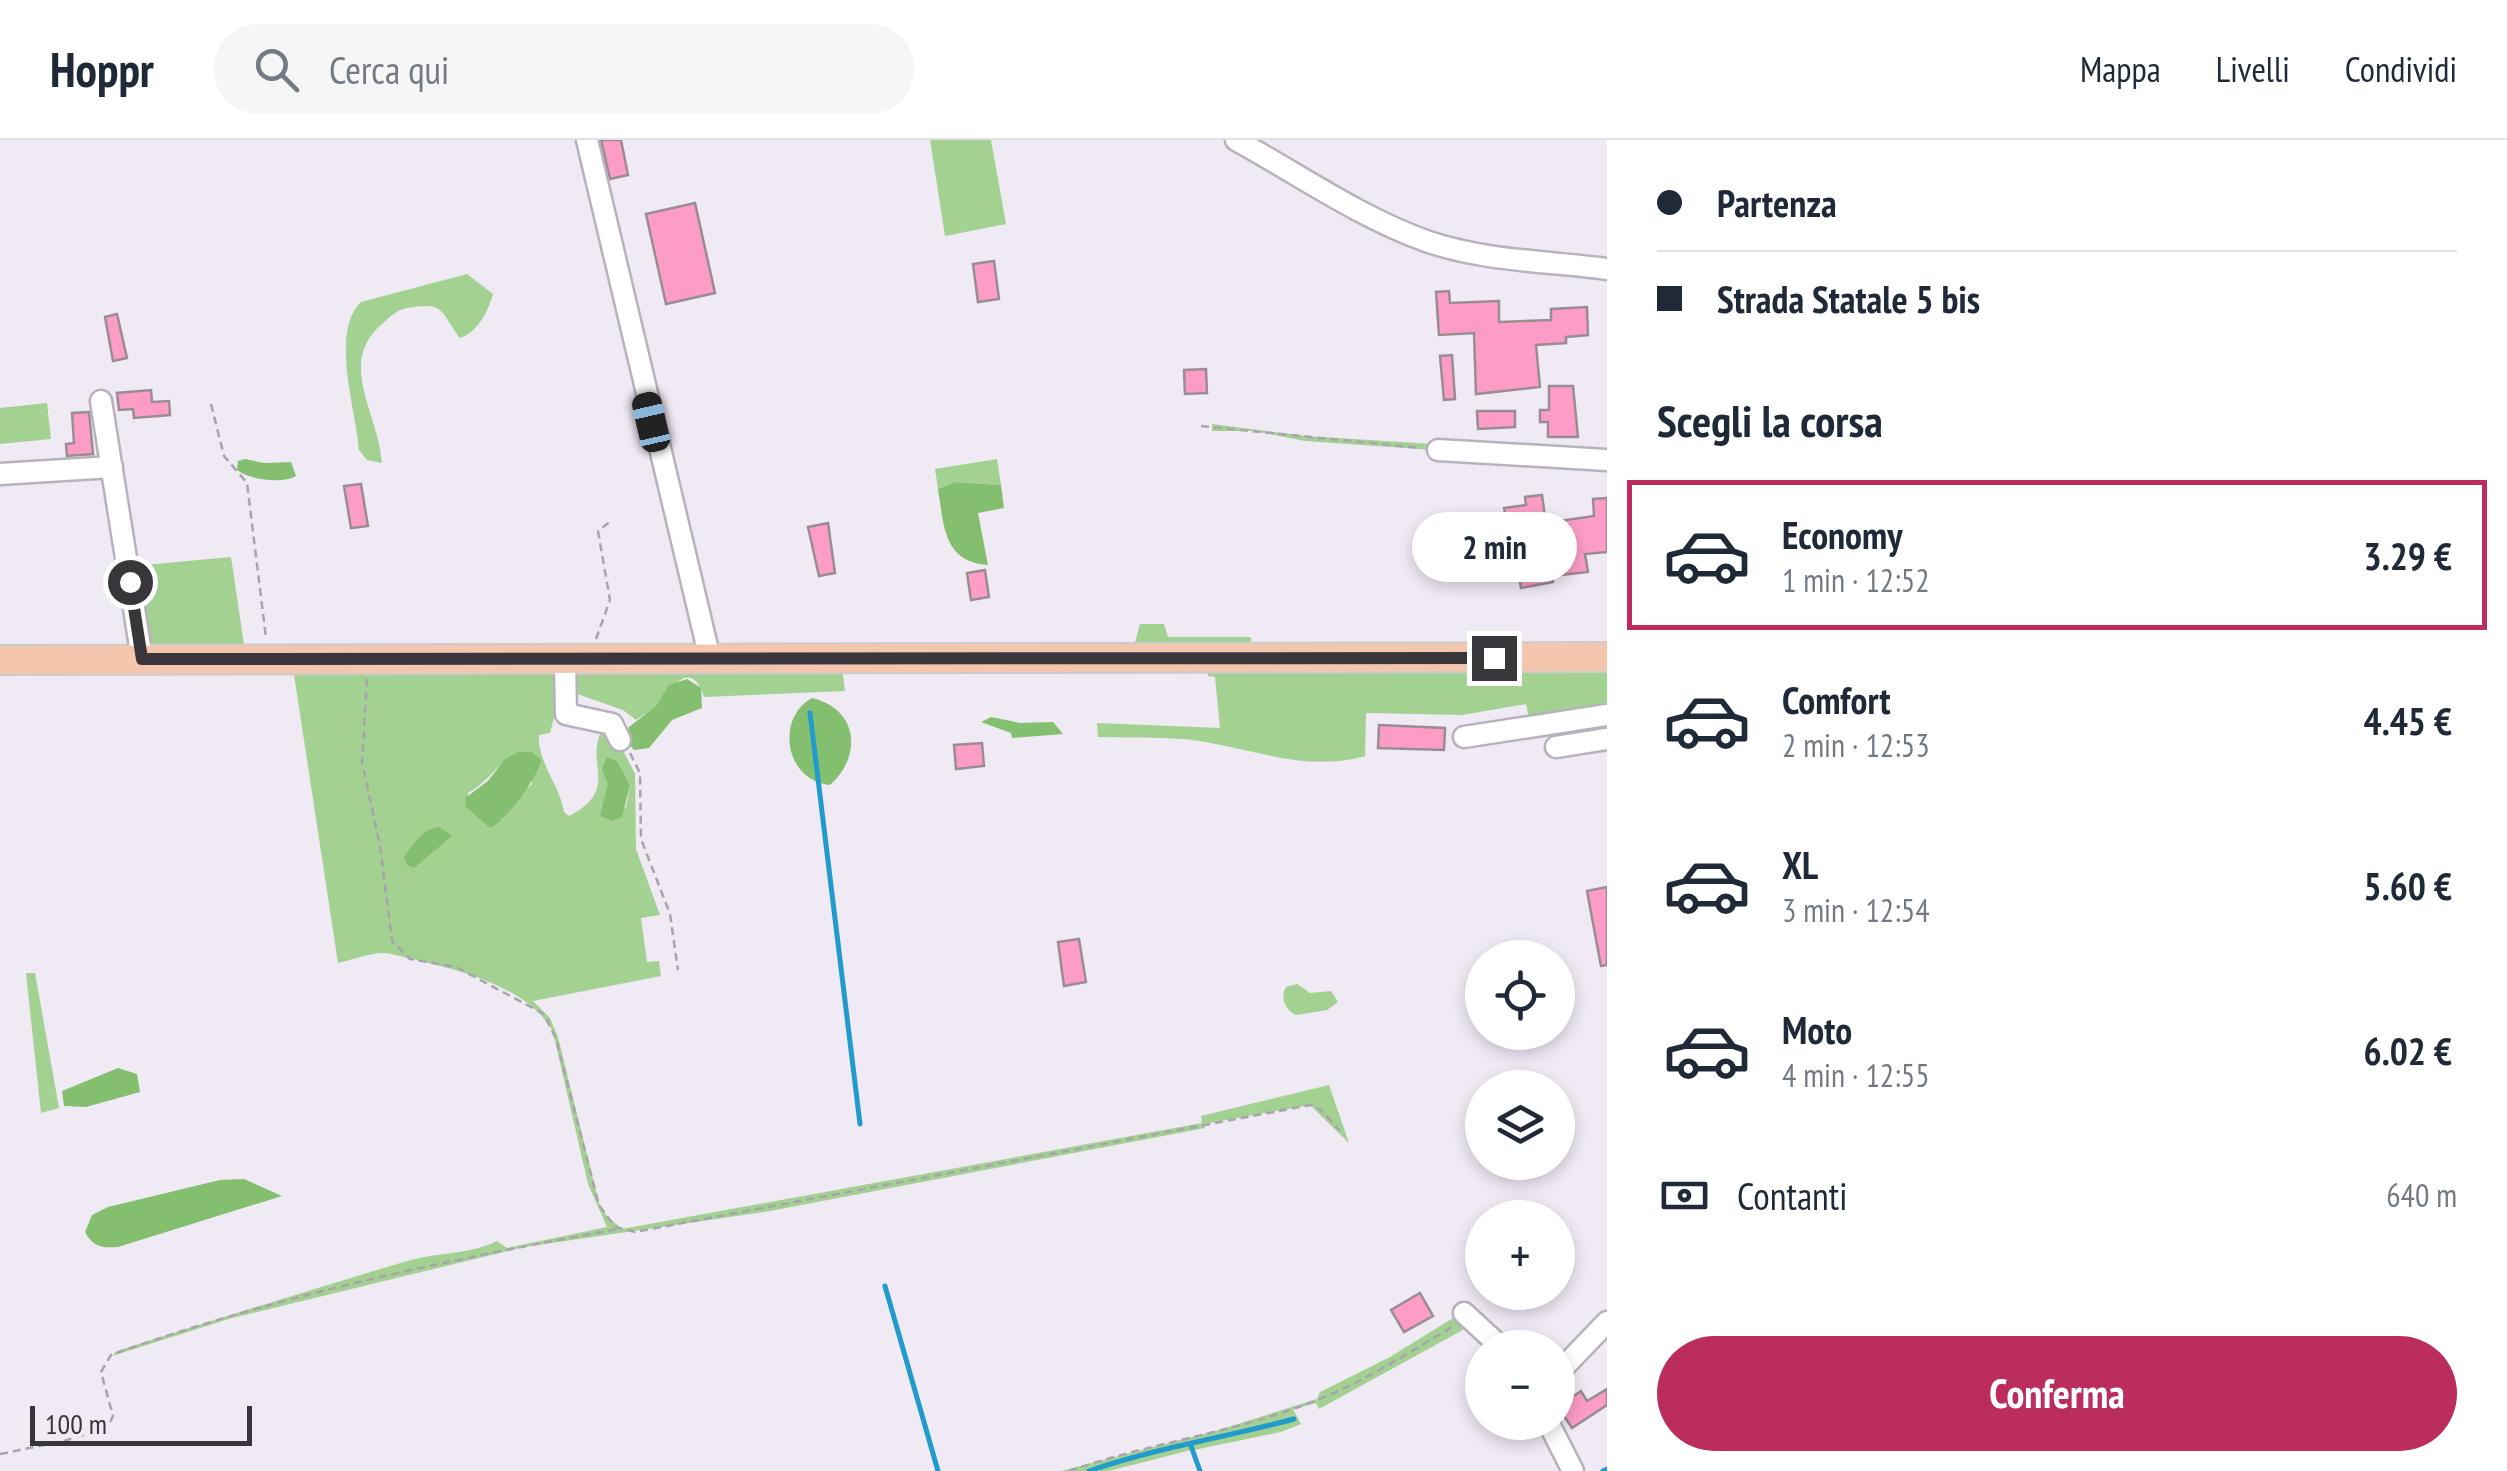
<!DOCTYPE html>
<html lang="it">
<head>
<meta charset="utf-8">
<style>
  body { margin:0; font-family:"PT Sans Narrow",sans-serif; background:#f6f6f7; color:#1f2937; height:100vh; display:flex; flex-direction:column; font-size:38px; white-space:nowrap }
  * { box-sizing:border-box; margin:0 }
  p { font-size:32px; color:#747a83 }
  .icon { flex:none; width:55px; height:55px; fill:none; stroke:currentColor; stroke-width:2; stroke-linecap:round; stroke-linejoin:round }
  .map { position:relative; flex:1; overflow:hidden }
  .details { display:flex; flex-direction:column; background:#fff; width:900px }
  .details>* { flex:none }
  .top-card { display:grid; align-content:center; height:220px; padding:0 50px; background:#fff }
  .controls { position:absolute; left:1465px; top:800px; display:grid; gap:20px }
  .controls a { display:grid; place-items:center; width:110px; height:110px; border-radius:50%; background:#fff; box-shadow:0 5px 15px #0003; font-size:50px }
  .scale { position:absolute; left:30px; bottom:25px; width:222px; box-sizing:border-box; padding-left:10px; border:5px solid #39363b; border-top:0; font-size:28px; line-height:35px; white-space:nowrap; color:#39363b; -webkit-text-stroke:8px #f0eaf5; paint-order:stroke }
  .end { position:absolute; width:45px; height:45px; margin:-22px; border:12px solid #39363b; background:#fff; box-shadow:0 0 0 5px #fff }
  .from { border-radius:50% }
  .bubble { position:absolute; height:70px; border-radius:35px; background:#fff; box-shadow:0 5px 15px #0003; font-size:32px; font-weight:700; line-height:70px; text-align:center }
  .car { position:absolute; width:30px; height:60px; margin:-30px -15px; border-radius:12px; box-shadow:0 0 8px 2px #0007; background:linear-gradient(#222 24%,#8ab4d8 0 40%,#222 0 76%,#8ab4d8 0 86%,#222 0) }
  .top-card b { display:flex; align-items:center; gap:35px; height:95px; font-size:38px }
  .top-card b+b { border-top:2px solid #e0e1e3 }
  .top-card i { width:25px; height:25px; background:#1f2937 }
  ul { padding:0; list-style:none }
  li { display:flex; align-items:center; gap:30px; height:150px; margin:0 20px 15px; padding:0 30px; border:5px solid transparent; border-radius:0px }
  li div { flex:1 }
  li b { display:block; font-size:38px }
  li em { font-style:normal; font-weight:700 }
  li.selected { border-color:#bb2d5d }
  li>.icon { width:90px; height:90px; stroke-width:1.5 }
  h2 { padding:0 50px; font-size:45px; line-height:120px }
  .pay { display:flex; align-items:center; gap:25px; height:110px; padding:0 50px; font-size:38px }
  .pay p { margin-inline-start:auto }
  .cta { display:flex; gap:20px; margin-top:auto; padding:20px 50px }
  .cta a { flex:1; height:115px; border-radius:60px; background:#bb2d5d; color:#fff; font-size:40px; font-weight:700; line-height:115px; text-align:center }
  header { display:flex; align-items:center; gap:60px; box-sizing:border-box; height:140px; padding:0 50px; background:#fff; border-bottom:2px solid #e0e1e3 }
  header strong { font-size:48px }
  nav { display:flex; gap:55px; margin-inline-start:auto; font-size:35px }
  .search { width:700px; height:90px; background:#f6f6f7; display:flex; align-items:center; gap:25px; box-sizing:border-box; padding:0 35px; border-radius:55px; color:#747a83; font-size:38px }
  main { display:flex; flex:1; min-height:0 }
  .map>svg:first-child { display:block }
</style>
</head>
<body>
<header>
<strong>Hoppr</strong>
<div class="search"><svg class="icon" aria-label="search" viewBox="0 0 24 24"><circle cx="10" cy="10" r="6"/><path d="M15 15l6 6"/></svg>Cerca qui</div>
<nav><a>Mappa</a><a>Livelli</a><a>Condividi</a></nav>
</header>
<main>
<div class="map">
<svg width="1607" height="1331" viewBox="0 0 1607 1331">
  <rect width="100%" height="100%" fill="#f0eaf5"/>
  <g fill="#a2d192" fill-rule="evenodd">
    <path d="M 930,0 L 991,0 L 1006,84 L 945,96 Z"/>
    <path d="M 467,134 L 493,154 C 488,171 478,192 460,198 C 440,172 446,161 407,168 C 396,170 389,178 381,185 C 337,223 379,274 382,323 L 367,320 L 359,310 C 356,269 330,192 361,162 Z"/>
    <path d="M 47,263 L 51,299 L 0,304 L 0,268 Z"/>
    <path d="M 1212,284 L 1306,296 L 1433,304 L 1433,310 L 1305,301 L 1254,291 L 1212,291 Z"/>
    <path d="M 997,319 L 1001,345 L 955,342 L 938,349 L 935,329 Z"/>
    <path d="M 231,417 L 245,511 L 150,509 L 134,426 Z"/>
    <path d="M 1140,484 L 1164,484 L 1168,497 L 1251,497 L 1252,509 L 1133,510 Z"/>
    <path d="M 561,526 L 561,580 L 554,578 L 550,593 L 539,595 C 537,622 560,645 564,672 L 569,676 C 621,649 584,625 602,590 L 615,595 L 635,634 L 636,709 L 660,775 L 641,778 L 647,822 L 659,821 L 661,836 L 533,861 L 550,878 L 558,897 L 599,1063 L 606,1075 L 622,1089 L 1202,983 L 1201,976 L 1329,945 L 1349,1003 L 1310,965 L 1204,984 L 1205,988 L 770,1071 L 524,1107 L 232,1178 L 112,1216 L 117,1211 C 214,1180 310,1150 407,1121 C 438,1112 469,1115 497,1101 L 507,1108 L 607,1087 L 588,1044 L 553,892 C 527,842 441,826 391,814 C 377,810 353,820 338,823 L 293,528 ZM 518,612 L 532,612 L 532,644 L 520,654 L 502,680 L 479,677 L 471,671 L 468,653 C 488,642 498,623 518,612 ZM 618,622 L 630,645 L 626,667 L 600,676 Z"/>
    <path d="M 842,527 L 845,551 L 704,557 C 690,515 669,552 657,565 C 652,571 642,575 636,580 L 623,570 L 577,554 L 573,547 L 576,528 Z"/>
    <path d="M 1207,528 L 1607,528 L 1607,570 L 1530,582 L 1526,564 L 1462,575 L 1366,573 L 1365,616 C 1303,634 1246,605 1183,599 C 1155,597 1126,598 1098,597 L 1097,583 L 1220,588 L 1215,537 L 1208,536 Z"/>
    <path d="M 26,833 L 35,833 L 59,968 L 41,973 Z"/>
    <path d="M 1297,844 L 1310,853 L 1331,851 L 1338,862 L 1327,870 L 1296,875 C 1285,870 1280,857 1286,847 Z"/>
    <path d="M 1461,1173 L 1470,1186 L 1319,1269 L 1316,1263 L 1293,1269 L 1301,1284 L 1281,1292 L 1194,1310 L 1200,1331 L 1191,1310 L 1109,1331 L 1061,1331 L 1219,1290 L 1317,1259 L 1320,1252 L 1390,1217 Z"/>
  </g>
  <g fill="#84be6f">
    <path d="M 245,319 L 264,323 L 291,322 L 296,336 C 282,344 250,340 237,330 L 238,321 Z"/>
    <path d="M 955,342 L 1001,345 L 1004,368 L 978,373 L 988,425 C 943,422 944,385 938,349 Z"/>
    <path d="M 687,539 L 701,548 L 702,568 L 672,580 L 649,608 L 634,610 L 628,603 L 629,587 L 656,566 L 669,545 Z"/>
    <path d="M 812,558 C 859,569 862,617 830,645 C 785,641 775,578 812,558 Z"/>
    <path d="M 991,577 L 1020,583 L 1053,582 L 1063,594 L 1012,598 L 1011,593 L 981,582 Z"/>
    <path d="M 518,612 L 532,612 L 541,620 C 539,636 505,682 490,688 L 466,667 L 465,658 L 488,641 L 505,619 Z"/>
    <path d="M 607,617 L 618,622 L 630,645 L 622,677 L 612,681 L 600,676 L 608,644 L 602,629 Z"/>
    <path d="M 439,687 L 452,696 L 414,728 L 407,725 L 404,717 C 414,704 422,689 439,687 Z"/>
    <path d="M 118,928 L 137,934 L 140,952 L 86,967 L 64,966 L 62,951 Z"/>
    <path d="M 244,1039 L 282,1056 L 118,1107 C 102,1108 93,1107 85,1092 L 92,1075 L 108,1067 L 220,1040 Z"/>
  </g>
  <g fill="none" stroke-linecap="round" stroke-linejoin="round">
    <g stroke="#219acc" stroke-width="5">
      <path d="M 810,573 L 860,984"/>
      <path d="M 885,1146 L 938,1331"/>
      <path d="M 1191,1306 L 1200,1331"/>
      <path d="M 1089,1331 C 1155,1308 1227,1297 1294,1279"/>
      <path d="M 1603,1331 L 1607,1329"/>
    </g>
  </g>
  <g fill="#fd9dc7" stroke="#998d92" stroke-width="2.5">
    <path d="M 601,0 L 621,0 L 628,35 L 610,39 Z"/>
    <path d="M 695,63 L 715,153 L 666,164 L 646,74 Z"/>
    <path d="M 994,121 L 999,159 L 978,162 L 973,124 Z"/>
    <path d="M 1449,151 L 1450,163 L 1499,161 L 1499,182 L 1551,180 L 1551,169 L 1587,167 L 1588,195 L 1566,197 L 1566,203 L 1536,205 L 1540,247 L 1476,254 L 1474,193 L 1439,195 L 1436,152 Z"/>
    <path d="M 117,174 L 127,218 L 113,221 L 105,177 Z"/>
    <path d="M 1452,215 L 1455,259 L 1444,260 L 1440,216 Z"/>
    <path d="M 1206,229 L 1207,253 L 1185,254 L 1184,230 Z"/>
    <path d="M 1549,246 L 1573,246 L 1578,297 L 1548,297 L 1548,282 L 1540,282 L 1540,270 L 1549,270 Z"/>
    <path d="M 151,250 L 152,262 L 169,261 L 170,275 L 134,278 L 133,269 L 119,270 L 117,253 Z"/>
    <path d="M 1477,271 L 1515,271 L 1515,287 L 1478,289 Z"/>
    <path d="M 89,272 L 93,314 L 67,316 L 66,304 L 74,303 L 72,273 Z"/>
    <path d="M 361,344 L 368,386 L 351,388 L 344,346 Z"/>
    <path d="M 1542,355 L 1546,384 L 1508,390 L 1504,368 L 1526,365 L 1525,357 Z"/>
    <path d="M 1607,358 L 1607,412 L 1585,414 L 1588,432 L 1552,436 L 1553,442 L 1521,448 L 1515,414 L 1563,406 L 1559,381 L 1594,376 L 1593,359 Z"/>
    <path d="M 828,383 L 835,433 L 819,436 L 808,387 Z"/>
    <path d="M 985,430 L 989,457 L 971,460 L 967,433 Z"/>
    <path d="M 1379,585 L 1445,588 L 1444,610 L 1378,608 Z"/>
    <path d="M 982,603 L 984,626 L 956,629 L 954,605 Z"/>
    <path d="M 1607,747 L 1607,825 L 1601,826 L 1587,751 Z"/>
    <path d="M 1079,799 L 1086,842 L 1064,846 L 1058,802 Z"/>
    <path d="M 1420,1153 L 1433,1176 L 1404,1192 L 1391,1170 Z"/>
    <path d="M 1607,1249 L 1607,1265 L 1572,1288 L 1558,1267 L 1581,1251 L 1587,1261 Z"/>
  </g>
  <g fill="none" stroke-linecap="round" stroke-linejoin="round">
    <defs>
      <g id="minor">
        <path d="M 587,0 L 710,519"/>
        <path d="M 1236,0 C 1298,34 1359,77 1426,101 C 1483,121 1547,121 1607,129"/>
        <path d="M 101,261 L 142,519"/>
        <path d="M 1438,310 L 1607,320"/>
        <path d="M 0,334 L 112,327"/>
        <path d="M 565,520 L 566,574 L 612,584 L 620,600"/>
        <path d="M 1464,597 L 1607,575"/>
        <path d="M 1556,607 L 1607,599"/>
        <path d="M 1464,1173 L 1502,1208"/>
        <path d="M 1558,1233 L 1607,1182"/>
        <path d="M 1548,1282 L 1573,1331"/>
      </g>
      <path id="major" d="M 0,520 L 1607,517"/>
    </defs>
    <use href="#minor" stroke="#b8b2bc" stroke-width="25"/>
    <use href="#major" stroke="#cccbcc" stroke-width="32"/>
    <g stroke="#a9a4ac" stroke-width="2.5" stroke-dasharray="8 5" stroke-linecap="butt">
      <path d="M 211,264 L 224,316 L 247,343 L 266,498"/>
      <path d="M 1201,286 L 1421,308"/>
      <path d="M 596,499 L 610,460 L 598,391 L 611,381"/>
      <path d="M 367,539 L 362,622 L 380,706 L 392,801 L 410,819 L 456,827 L 544,874 L 556,899 L 599,1065 L 615,1087 L 635,1092 L 1311,965 L 1321,970 L 1340,991"/>
      <path d="M 630,613 L 640,633 L 641,699 L 670,774 L 678,830"/>
      <path d="M 0,1314 L 64,1301 L 108,1287 L 113,1276 L 101,1232 L 111,1215 C 275,1156 446,1120 618,1089"/>
      <path d="M 1069,1331 C 1149,1303 1233,1293 1312,1262 C 1362,1243 1408,1213 1454,1186"/>
    </g>
    <use href="#minor" stroke="#fff" stroke-width="20"/>
    <use href="#major" stroke="#f4c6ae" stroke-width="28"/>
  </g>
  <g fill="none" stroke-linecap="round" stroke-linejoin="round">
    <path stroke="#39363b" stroke-width="12" d="M 130,442 L 142,519 L 1494,518"/>
  </g>
</svg>
<div class="controls">
<a><svg class="icon" aria-label="locate" viewBox="0 0 24 24"><circle cx="12" cy="12" r="6"/><path d="M12 2v4M12 18v4M2 12h4M18 12h4"/></svg></a>
<a><svg class="icon" aria-label="layers" viewBox="0 0 24 24"><path d="M12 4l9 5-9 5-9-5zM3 14l9 5 9-5"/></svg></a>
<a>+</a>
<a>−</a>
</div>
<div class="scale">100 m</div>
<i class="end from" style="left:130px;top:442px"></i>
<i class="end" style="left:1494px;top:518px"></i>
<div class="bubble" style="left:1412px;top:372px;width:165px">2 min</div>
<i class="car" style="left:651px;top:282px;rotate:347deg"></i>
</div>
<section class="details">
<div class="top-card">
<b><i class="from"></i>Partenza</b>
<b><i></i>Strada Statale 5 bis</b>
</div>
<h2>Scegli la corsa</h2>
<ul>
<li class="selected"><svg class="icon" aria-label="car" viewBox="0 0 24 24"><path d="M5 17H2v-5l4-1 3-4h7l3 4 3 1v5h-3M9 17h6M6 11h13"/><circle cx="7" cy="17" r="2"/><circle cx="17" cy="17" r="2"/></svg><div><b>Economy</b><p>1 min · 12:52</p></div><em>3.29 €</em></li>
<li><svg class="icon" aria-label="car" viewBox="0 0 24 24"><path d="M5 17H2v-5l4-1 3-4h7l3 4 3 1v5h-3M9 17h6M6 11h13"/><circle cx="7" cy="17" r="2"/><circle cx="17" cy="17" r="2"/></svg><div><b>Comfort</b><p>2 min · 12:53</p></div><em>4.45 €</em></li>
<li><svg class="icon" aria-label="car" viewBox="0 0 24 24"><path d="M5 17H2v-5l4-1 3-4h7l3 4 3 1v5h-3M9 17h6M6 11h13"/><circle cx="7" cy="17" r="2"/><circle cx="17" cy="17" r="2"/></svg><div><b>XL</b><p>3 min · 12:54</p></div><em>5.60 €</em></li>
<li><svg class="icon" aria-label="car" viewBox="0 0 24 24"><path d="M5 17H2v-5l4-1 3-4h7l3 4 3 1v5h-3M9 17h6M6 11h13"/><circle cx="7" cy="17" r="2"/><circle cx="17" cy="17" r="2"/></svg><div><b>Moto</b><p>4 min · 12:55</p></div><em>6.02 €</em></li>
</ul>
<div class="pay"><svg class="icon" aria-label="cash" viewBox="0 0 24 24"><path d="M3 7h18v10H3z"/><circle cx="12" cy="12" r="2"/></svg>Contanti<p>640 m</p></div>
<div class="cta"><a>Conferma</a></div>
</section>
</main>
</body>
</html>
